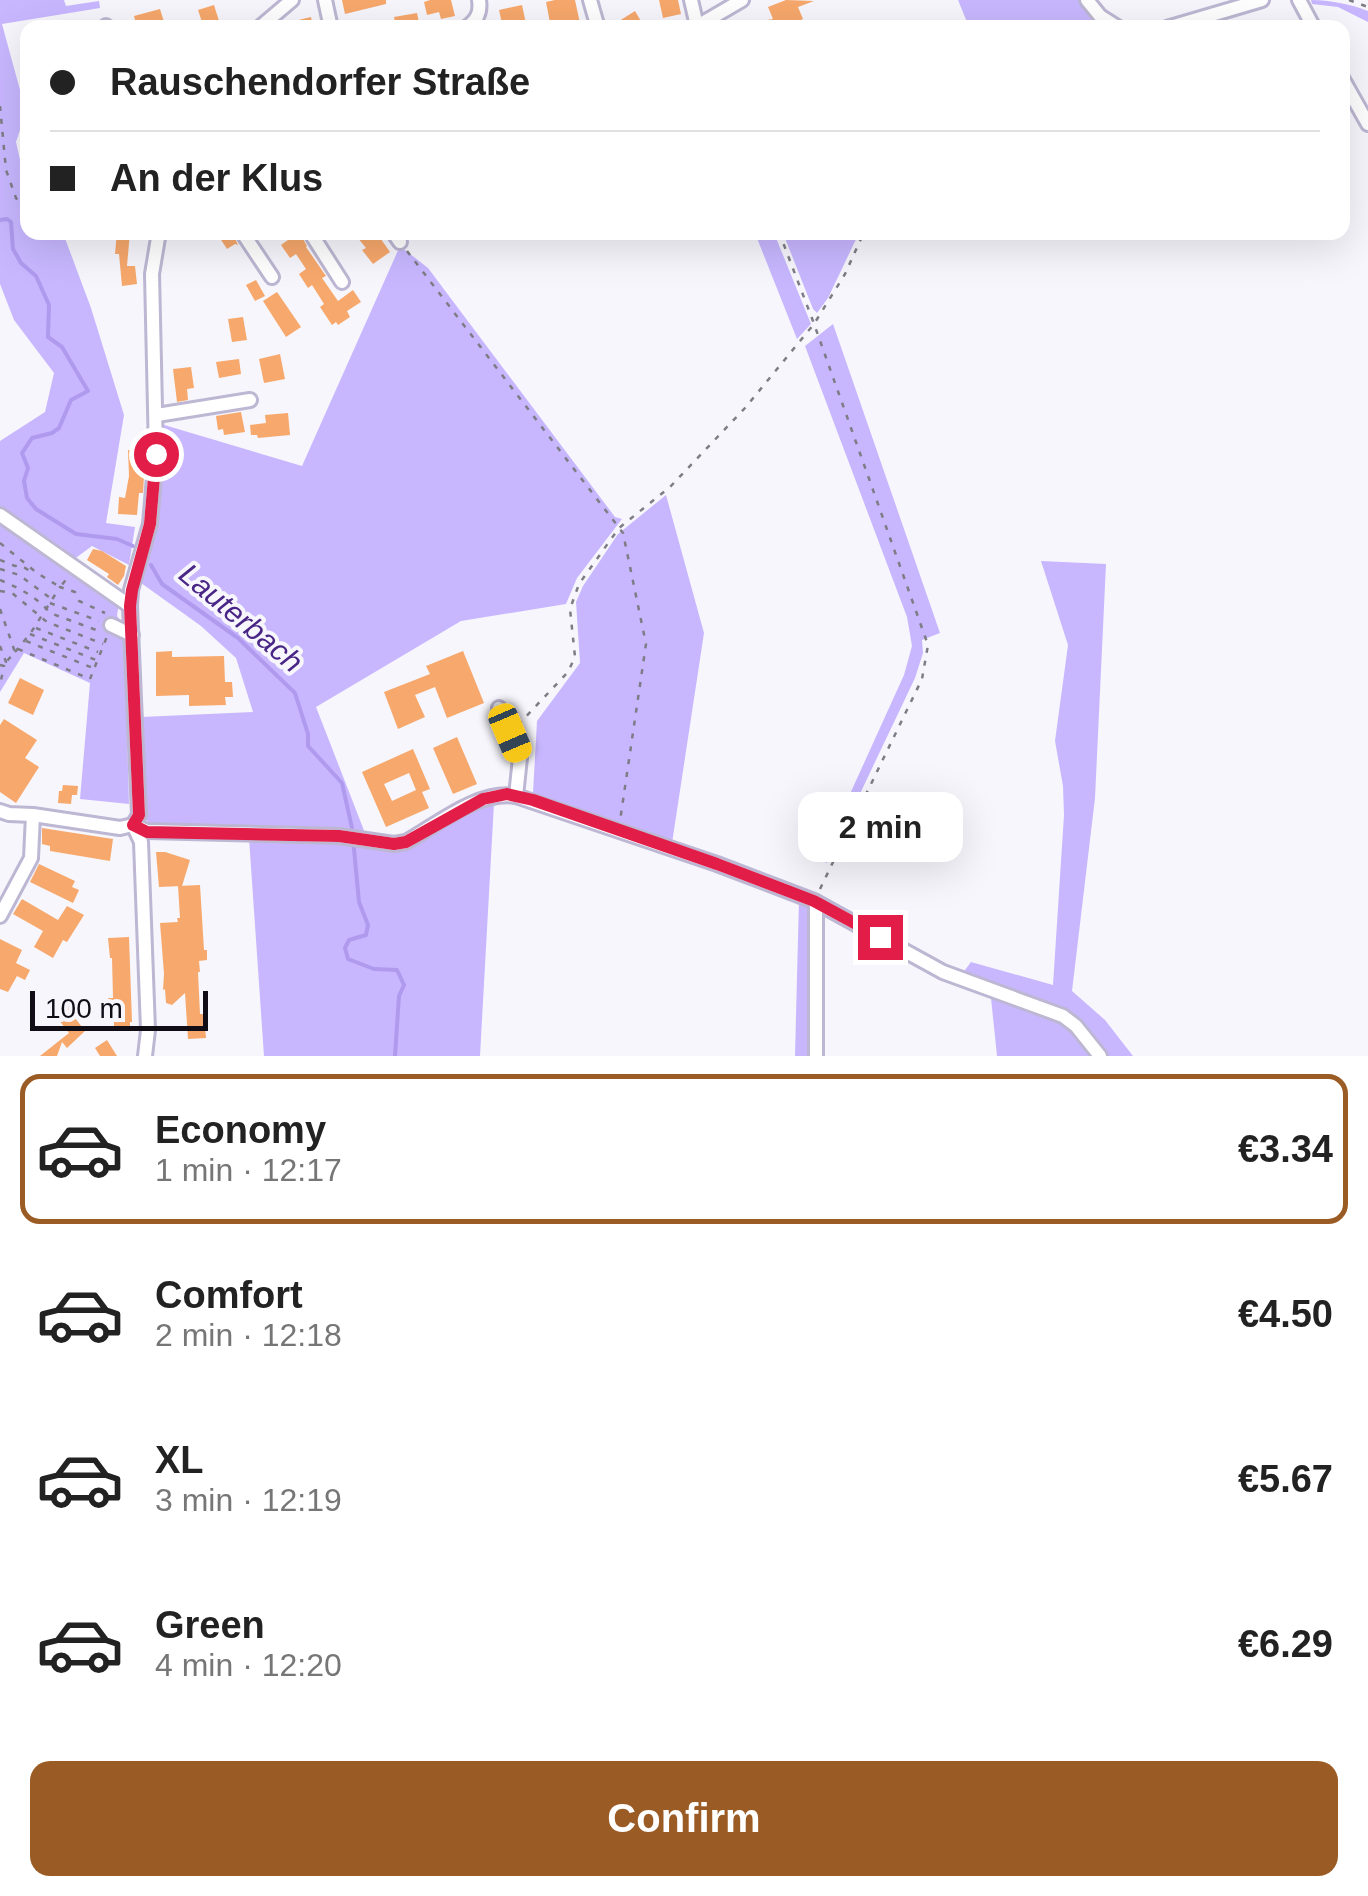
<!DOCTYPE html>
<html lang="en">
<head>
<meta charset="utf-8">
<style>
  body { margin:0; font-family:Arial,sans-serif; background:#f2f2f2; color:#222; height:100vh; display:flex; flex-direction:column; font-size:38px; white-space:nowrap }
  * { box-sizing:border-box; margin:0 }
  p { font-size:32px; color:#767676 }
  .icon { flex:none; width:55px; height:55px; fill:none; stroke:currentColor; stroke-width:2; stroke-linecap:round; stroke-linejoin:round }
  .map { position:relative; height:1056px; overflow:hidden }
  .panel { display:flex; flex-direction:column; background:#fff; flex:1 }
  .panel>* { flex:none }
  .hud { position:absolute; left:20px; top:20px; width:1330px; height:220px; border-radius:20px; box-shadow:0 10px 40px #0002; display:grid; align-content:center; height:220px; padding:0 30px; background:#fff }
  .scale { position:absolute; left:30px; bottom:25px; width:178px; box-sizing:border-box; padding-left:10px; border:5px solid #100d17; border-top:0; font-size:28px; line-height:35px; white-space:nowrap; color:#100d17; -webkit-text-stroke:8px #f7f6fc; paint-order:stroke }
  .end { position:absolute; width:45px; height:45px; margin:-22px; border:12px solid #e11d48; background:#fff; box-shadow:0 0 0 5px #fff }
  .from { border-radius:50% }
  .bubble { position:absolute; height:70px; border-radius:20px; background:#fff; box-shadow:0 10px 40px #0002; font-size:32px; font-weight:600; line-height:70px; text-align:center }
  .car { position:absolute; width:30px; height:60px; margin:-30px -15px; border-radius:12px; box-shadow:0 0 8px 2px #0007; background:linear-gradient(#f5c518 24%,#345 0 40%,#f5c518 0 76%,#345 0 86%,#f5c518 0) }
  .hud b { display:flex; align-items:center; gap:35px; height:95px; font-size:38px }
  .hud b+b { border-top:2px solid #e0e0e0 }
  .hud i { width:25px; height:25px; background:#222 }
  ul { padding:18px 0 0; list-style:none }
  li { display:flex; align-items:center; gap:30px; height:150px; margin:0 20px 15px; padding:0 10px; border:5px solid transparent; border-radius:20px }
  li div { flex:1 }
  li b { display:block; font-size:38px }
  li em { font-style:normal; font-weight:600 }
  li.active { border-color:#9b5b25 }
  li>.icon { width:90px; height:90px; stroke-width:1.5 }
  .primary-button { display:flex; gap:20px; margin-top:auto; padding:20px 30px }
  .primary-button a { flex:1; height:115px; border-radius:20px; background:#9b5b25; color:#fff; font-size:40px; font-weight:600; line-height:115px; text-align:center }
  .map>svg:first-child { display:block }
</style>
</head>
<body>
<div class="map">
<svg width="1368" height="1056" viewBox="0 0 1368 1056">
  <rect width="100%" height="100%" fill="#f7f6fc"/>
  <g fill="#c8b7ff">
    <path d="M 0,0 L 64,0 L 66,6 L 99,1 L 100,8 L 2,24 L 26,112 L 16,142 L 27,191 L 28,232 L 63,233 L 91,308 L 124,415 L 106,523 L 135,527 L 129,565 L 92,546 L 73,560 L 0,509 L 0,441 L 45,412 L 54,373 L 14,320 L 0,284 Z"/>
    <path d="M 958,0 L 1083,0 L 1105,27 L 969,27 Z"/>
    <path d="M 1311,0 C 1330,0 1350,4 1368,11 L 1368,22 L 1338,7 L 1312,4 Z"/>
    <path d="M 755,233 L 774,233 L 811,324 L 797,339 Z"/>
    <path d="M 783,233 L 859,233 L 828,298 L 817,313 L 813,309 Z"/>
    <path d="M 400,246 L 428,268 L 615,517 L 622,519 L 577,578 L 566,604 L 461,621 L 316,707 L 365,833 L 300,828 L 154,827 L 145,819 L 141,717 L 253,712 L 236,658 L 201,626 L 141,583 C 157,532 167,477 161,424 L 302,466 Z"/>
    <path d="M 833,324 L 940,633 L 922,640 L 923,653 L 915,678 L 827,863 L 820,860 L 904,675 L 912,646 L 907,617 L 805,346 Z"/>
    <path d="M 666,495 L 704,633 L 672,843 L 533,793 L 537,721 L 580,663 L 576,602 L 583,586 L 618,534 Z"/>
    <path d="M 0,518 L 66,570 L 119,602 L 117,616 L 124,625 L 129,804 L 80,799 L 90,683 L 24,653 L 0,692 Z"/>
    <path d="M 1041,561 L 1106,564 L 1095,798 L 1072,991 L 1105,1020 L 1133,1056 L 1107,1056 L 1085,1026 L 1067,1012 L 962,974 L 971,962 L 1053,985 L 1064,815 L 1063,786 L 1055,741 L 1068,645 Z"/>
    <path d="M 494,803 L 480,1056 L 264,1056 L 249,838 L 340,841 L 407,848 L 471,809 Z"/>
    <path d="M 799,899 L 809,907 L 813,919 L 812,1056 L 795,1056 Z"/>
    <path d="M 991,998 L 1039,1011 L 1061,1021 L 1093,1056 L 997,1056 Z"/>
  </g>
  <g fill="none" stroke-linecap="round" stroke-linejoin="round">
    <g stroke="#af9aee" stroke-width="4">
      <path d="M 0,220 L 7,219 L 11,222 L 13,249 L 21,263 L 36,276 L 49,305 L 48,337 L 62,347 L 88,391 L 71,400 L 59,428 L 52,433 L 32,438 L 22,453 L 28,468 L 24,481 L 27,498 L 36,509 L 76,534 L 117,539 L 133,546"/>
      <path d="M 151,565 L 162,584 L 238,638 L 295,693 L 308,734 L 308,746 L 342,783 L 352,828 L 359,902 L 368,925 L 366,935 L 349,940 L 345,948 L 348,959 L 374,969 L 397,970 L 404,985 L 399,996 L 395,1056"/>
    </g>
  </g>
  <g fill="#f7a86c" fill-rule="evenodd">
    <path d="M 342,0 L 386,0 L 386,4 L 345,14 Z"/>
    <path d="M 430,0 L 451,0 L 455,16 L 441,19 L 439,12 L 427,15 L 424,2 Z"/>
    <path d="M 555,0 L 575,0 L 581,28 L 551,28 L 546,2 Z"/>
    <path d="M 659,0 L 678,0 L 681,14 L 663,18 Z"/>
    <path d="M 786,0 L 814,1 L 798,7 L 803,19 L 783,28 L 753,28 L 753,22 L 773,19 L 768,7 Z"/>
    <path d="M 214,5 L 220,24 L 204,28 L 198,10 Z"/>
    <path d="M 522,5 L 527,28 L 503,28 L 499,10 Z"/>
    <path d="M 160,9 L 166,28 L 137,28 L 134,16 Z"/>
    <path d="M 635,11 L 645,28 L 608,28 Z"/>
    <path d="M 417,13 L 420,28 L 396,28 L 394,17 Z"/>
    <path d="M 311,17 L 313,28 L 283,28 L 282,24 Z"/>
    <path d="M 117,232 L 130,232 L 127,266 L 135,266 L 137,284 L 122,286 L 119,254 L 115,254 Z"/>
    <path d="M 216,232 L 232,232 L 238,245 L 235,244 L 227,249 Z"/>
    <path d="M 282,232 L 299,232 L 307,246 L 306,247 L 326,276 L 322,278 L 338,301 L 353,290 L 361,302 L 347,311 L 350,317 L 338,325 L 336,322 L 332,325 L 320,307 L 324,304 L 312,285 L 308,288 L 299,274 L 306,269 L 296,254 L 290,258 L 281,245 L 288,240 Z"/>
    <path d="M 353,232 L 376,232 L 390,252 L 373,264 L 362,250 L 366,248 Z"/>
    <path d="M 256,280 L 265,296 L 255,301 L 246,285 Z"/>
    <path d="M 277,292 L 301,327 L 286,337 L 263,301 Z"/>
    <path d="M 243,317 L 247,340 L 232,342 L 228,319 Z"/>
    <path d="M 280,354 L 285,379 L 264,383 L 259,359 Z"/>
    <path d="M 239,359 L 241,374 L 219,378 L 216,362 Z"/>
    <path d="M 191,367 L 194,388 L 187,389 L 188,400 L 177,402 L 173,369 Z"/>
    <path d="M 241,412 L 245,432 L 224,435 L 223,429 L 218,430 L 216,416 Z"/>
    <path d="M 288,413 L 290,435 L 258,438 L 257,435 L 251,435 L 250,425 L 266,423 L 265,415 Z"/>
    <path d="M 134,439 L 143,441 L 142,445 L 146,445 L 143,493 L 139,493 L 137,515 L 118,514 L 119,497 L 125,498 L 129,476 L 128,450 L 133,450 Z"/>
    <path d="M 93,549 L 102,551 L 126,566 L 124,576 L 118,585 L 107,577 L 109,574 L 87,560 Z"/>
    <path d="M 172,651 L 172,657 L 224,656 L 225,682 L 232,682 L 233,697 L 225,697 L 226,705 L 189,706 L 189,695 L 156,696 L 156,652 Z"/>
    <path d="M 463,651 L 484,703 L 447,718 L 435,687 L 415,695 L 425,717 L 398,729 L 384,692 L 430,674 L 426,666 Z"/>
    <path d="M 20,678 L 44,690 L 33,715 L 8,703 Z"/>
    <path d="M 4,719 L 37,740 L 25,758 L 39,767 L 16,803 L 0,792 L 0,725 Z"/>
    <path d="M 457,737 L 477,784 L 453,794 L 433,748 Z"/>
    <path d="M 413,749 L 430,789 L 422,792 L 429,808 L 386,827 L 362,772 ZM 409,773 L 416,790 L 392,801 L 384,784 Z"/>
    <path d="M 63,785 L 78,786 L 77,795 L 72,795 L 71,804 L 58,803 L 59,791 L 62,791 Z"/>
    <path d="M 42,828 L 113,839 L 110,861 L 50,851 L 50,846 L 42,844 Z"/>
    <path d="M 156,852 L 165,852 L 190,860 L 182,886 L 159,887 Z"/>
    <path d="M 39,864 L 75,881 L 72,887 L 79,890 L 73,903 L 30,882 Z"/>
    <path d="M 200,885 L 204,950 L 207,950 L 207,960 L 199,961 L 200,972 L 198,972 L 200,1014 L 204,1014 L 206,1038 L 188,1039 L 185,993 L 172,1005 L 166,1003 L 165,989 L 163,990 L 164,974 L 160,923 L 178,922 L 177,918 L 180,918 L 178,886 Z"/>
    <path d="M 22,899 L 58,920 L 67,906 L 84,915 L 67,942 L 63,940 L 53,958 L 34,947 L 43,931 L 13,914 Z"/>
    <path d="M 129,937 L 132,1022 L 130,1022 L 130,1027 L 114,1028 L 114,1010 L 109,1010 L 108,998 L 113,998 L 112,958 L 110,958 L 108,938 Z"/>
    <path d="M 0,939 L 22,950 L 16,963 L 30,970 L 25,980 L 17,976 L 8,992 L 0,989 Z"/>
    <path d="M 72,1000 L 79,1009 L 72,1014 L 85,1031 L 67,1048 L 62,1042 L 57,1056 L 40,1056 L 69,1033 L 55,1015 Z"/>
    <path d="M 107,1040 L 117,1056 L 100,1056 L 95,1048 Z"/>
  </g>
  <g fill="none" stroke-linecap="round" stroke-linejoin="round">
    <defs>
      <g id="minor">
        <path d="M 325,0 L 331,28"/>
        <path d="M 590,0 L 598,28"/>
        <path d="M 691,0 L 697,26"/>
        <path d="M 1087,0 L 1100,16 L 1119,28"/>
        <path d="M 1299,0 L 1314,28"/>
        <path d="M 106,28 L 106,26"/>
        <path d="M 259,28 L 292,0"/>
        <path d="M 466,28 C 477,20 481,13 479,0"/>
        <path d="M 694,28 L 742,0"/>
        <path d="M 1167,28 L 1262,0"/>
        <path d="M 1342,78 L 1368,124"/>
        <path d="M 242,232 L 272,277"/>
        <path d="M 310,232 L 342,282"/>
        <path d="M 393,232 L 400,242"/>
        <path d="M 157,415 L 250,400"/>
        <path d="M 0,515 L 130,606"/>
        <path d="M 111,625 L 132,635"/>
        <path d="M 499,708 L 520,758 L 516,796"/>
        <path d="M 0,811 L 9,814 L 33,815 L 120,828 L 133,825"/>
        <path d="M 133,825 L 147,831 L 339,836 L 394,844 L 406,842 C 438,824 478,790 516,796 L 717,864 L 814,901 L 943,972 L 1063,1016 L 1076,1026 L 1100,1056"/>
        <path d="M 133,825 L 139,815 L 130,606 L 131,590 L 150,524 L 156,453 L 152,274 L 159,232"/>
        <path d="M 133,825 L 141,842 L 148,1030 L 145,1056"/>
        <path d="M 0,916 L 31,858 L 33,815"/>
        <path d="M 816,1056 L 816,902"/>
      </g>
    </defs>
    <use href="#minor" stroke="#bdb7d3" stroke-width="18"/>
    <g stroke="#7e7c84" stroke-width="2.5" stroke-dasharray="5 8" stroke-linecap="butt">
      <path d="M 1349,0 L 1368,7"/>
      <path d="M 0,106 L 6,170 L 16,198 L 28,216"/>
      <path d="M 779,232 L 813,321 L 928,645 L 922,679 L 819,891"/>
      <path d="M 407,251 L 623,533 L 646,644 L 620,821"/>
      <path d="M 0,543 L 37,573 L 60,587 L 69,576"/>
      <path d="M 0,560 L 15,566 L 20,565 L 35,574"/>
      <path d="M 0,569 L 19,575 L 50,598"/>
      <path d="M 0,580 C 19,588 37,597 50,613 L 99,631"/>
      <path d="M 0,591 L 12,593 L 47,622 L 103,644"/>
      <path d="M 50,603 L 99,621"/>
      <path d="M 0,609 L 15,652 L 6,662"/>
      <path d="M 36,628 L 98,652"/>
      <path d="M 30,634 L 96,660"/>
      <path d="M 26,641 L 93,668"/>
      <path d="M 0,646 L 6,662 L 4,666"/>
      <path d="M 18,649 L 90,679 L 108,634"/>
      <path d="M 15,652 L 30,634 L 60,587 L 75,592 L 79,601 L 105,613"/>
      <path d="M 0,665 L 4,666 L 0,685"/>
      <path d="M 518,725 L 568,672 L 575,657 L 570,609 L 579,584 L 619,528 L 670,487 L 745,408 L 814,324 L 845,274 L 864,232"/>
    </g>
    <use href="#minor" stroke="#fff" stroke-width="12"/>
  </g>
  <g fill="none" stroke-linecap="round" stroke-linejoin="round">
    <path stroke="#e11d48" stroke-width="12" d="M 156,454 L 150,524 L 132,590 L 130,606 L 139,815 L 133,825 L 147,832 L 339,836 L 394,844 L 406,842 L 483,799 L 507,794 L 533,800 L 717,864 L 814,901 L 880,937"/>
  </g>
  <g text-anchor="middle" stroke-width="8" stroke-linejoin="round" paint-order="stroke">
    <g font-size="30" font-style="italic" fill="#492686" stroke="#f7f6fc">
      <text transform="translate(241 618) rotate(40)" y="10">Lauterbach</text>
    </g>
  </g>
</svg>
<div class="scale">100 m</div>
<i class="end from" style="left:156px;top:454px"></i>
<i class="end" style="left:880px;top:937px"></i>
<div class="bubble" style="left:798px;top:792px;width:165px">2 min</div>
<i class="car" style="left:510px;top:733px;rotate:157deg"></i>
<div class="hud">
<b><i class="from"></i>Rauschendorfer Straße</b>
<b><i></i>An der Klus</b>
</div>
</div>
<section class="panel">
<ul>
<li class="active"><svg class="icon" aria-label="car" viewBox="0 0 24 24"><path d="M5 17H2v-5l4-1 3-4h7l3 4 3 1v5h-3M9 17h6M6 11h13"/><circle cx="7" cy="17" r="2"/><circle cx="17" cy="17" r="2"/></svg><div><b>Economy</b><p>1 min · 12:17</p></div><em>€3.34</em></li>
<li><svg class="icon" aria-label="car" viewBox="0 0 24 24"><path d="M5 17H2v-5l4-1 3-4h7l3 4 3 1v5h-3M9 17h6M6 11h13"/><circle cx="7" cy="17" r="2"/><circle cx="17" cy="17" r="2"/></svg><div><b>Comfort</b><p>2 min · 12:18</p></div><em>€4.50</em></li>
<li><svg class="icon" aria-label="car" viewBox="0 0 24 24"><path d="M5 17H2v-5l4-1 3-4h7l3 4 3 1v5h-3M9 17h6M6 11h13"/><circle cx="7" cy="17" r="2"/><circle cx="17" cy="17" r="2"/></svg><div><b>XL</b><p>3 min · 12:19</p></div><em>€5.67</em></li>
<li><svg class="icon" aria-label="car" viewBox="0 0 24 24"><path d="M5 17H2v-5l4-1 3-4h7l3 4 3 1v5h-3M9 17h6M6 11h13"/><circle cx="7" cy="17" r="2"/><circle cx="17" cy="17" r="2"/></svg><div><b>Green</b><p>4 min · 12:20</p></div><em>€6.29</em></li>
</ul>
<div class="primary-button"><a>Confirm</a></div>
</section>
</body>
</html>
